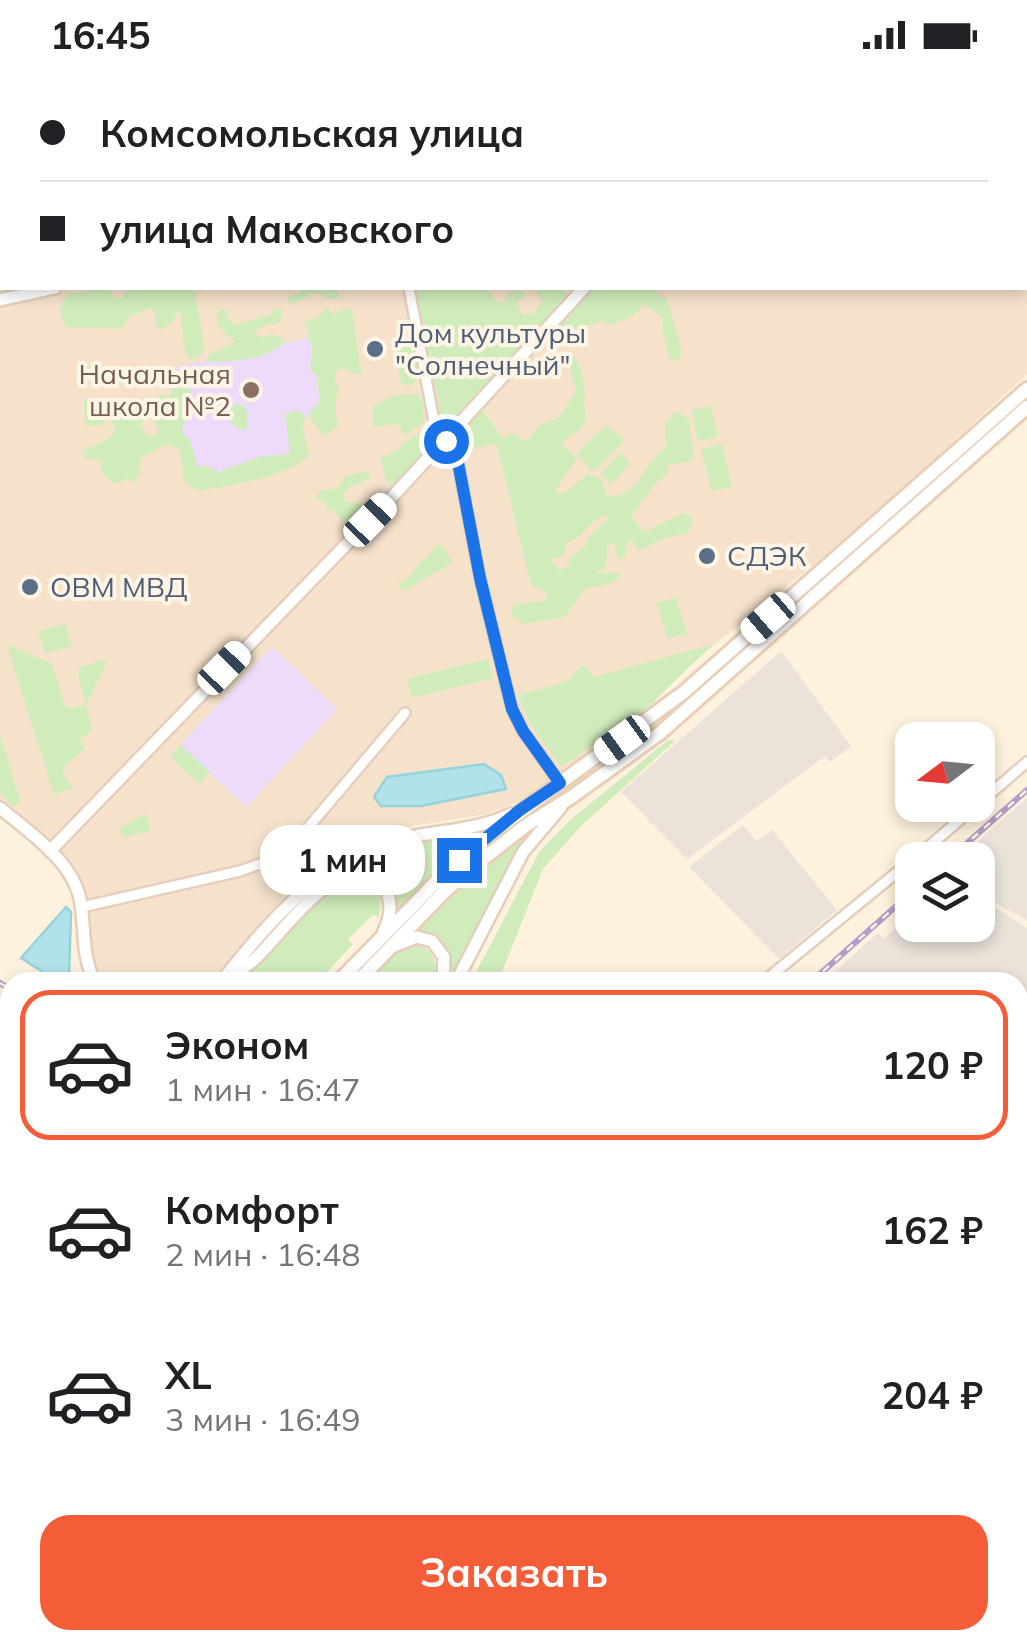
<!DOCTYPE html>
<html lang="ru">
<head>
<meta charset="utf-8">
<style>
  body { margin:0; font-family:Mulish,sans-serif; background:#f2f2f2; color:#202124; height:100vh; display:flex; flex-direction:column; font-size:38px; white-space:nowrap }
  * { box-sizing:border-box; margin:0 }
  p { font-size:32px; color:#757577 }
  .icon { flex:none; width:55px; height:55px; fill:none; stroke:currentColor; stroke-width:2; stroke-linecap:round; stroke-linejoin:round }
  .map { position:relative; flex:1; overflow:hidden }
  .panel { position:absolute; left:0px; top:902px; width:1028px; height:678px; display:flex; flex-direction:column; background:#fff; border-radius:30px 30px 0 0; box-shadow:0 5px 15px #0003 }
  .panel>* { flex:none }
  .guide { position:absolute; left:0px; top:0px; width:1028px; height:220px; box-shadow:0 5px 15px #0003; display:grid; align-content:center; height:220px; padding:0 40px; background:#fff }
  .needle { width:65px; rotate:254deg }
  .fabs { position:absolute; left:895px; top:652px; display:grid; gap:20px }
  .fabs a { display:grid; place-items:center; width:100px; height:100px; border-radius:20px; background:#fff; box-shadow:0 5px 15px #0003; font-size:50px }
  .end { position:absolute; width:45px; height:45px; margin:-22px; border:12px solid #1a73e8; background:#fff; box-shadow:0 0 0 5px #fff }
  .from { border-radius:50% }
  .bubble { position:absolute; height:70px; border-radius:30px; background:#fff; box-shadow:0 5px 15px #0003; font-size:32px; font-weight:700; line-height:70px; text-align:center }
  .car { position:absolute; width:30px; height:60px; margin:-30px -15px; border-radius:12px; box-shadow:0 0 8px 2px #0007; background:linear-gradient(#fff 24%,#345 0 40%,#fff 0 76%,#345 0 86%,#fff 0) }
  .guide b { display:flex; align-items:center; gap:35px; height:95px; font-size:38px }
  .guide b+b { border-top:2px solid #e0e0e0 }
  .guide i { width:25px; height:25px; background:#202124 }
  ul { padding:18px 0 0; list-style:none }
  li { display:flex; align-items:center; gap:30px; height:150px; margin:0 20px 15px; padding:0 20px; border:5px solid transparent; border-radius:30px }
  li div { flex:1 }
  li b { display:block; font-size:38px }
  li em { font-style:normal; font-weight:700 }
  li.selected { border-color:#f45d37 }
  li>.icon { width:90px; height:90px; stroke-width:1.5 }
  .button { display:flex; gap:20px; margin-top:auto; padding:20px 40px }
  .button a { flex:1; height:115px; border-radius:30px; background:#f45d37; color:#fff; font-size:40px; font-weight:700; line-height:115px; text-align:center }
  .status { display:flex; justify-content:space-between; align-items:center; height:70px; padding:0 50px; background:#fff; direction:ltr }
  .status svg { height:28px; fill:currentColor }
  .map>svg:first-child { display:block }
</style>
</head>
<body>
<div class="status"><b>16:45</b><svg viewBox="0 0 49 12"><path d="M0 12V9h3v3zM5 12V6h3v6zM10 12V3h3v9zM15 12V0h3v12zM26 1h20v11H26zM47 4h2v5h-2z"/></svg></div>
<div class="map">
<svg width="1027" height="1579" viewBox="0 0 1027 1579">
  <rect width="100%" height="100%" fill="#fef1dd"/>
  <g fill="#f6e2cb" fill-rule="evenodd">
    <path d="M 0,0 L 1027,0 L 1027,304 L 860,457 L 692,593 L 602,675 L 526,729 L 487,744 L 393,759 L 355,770 L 324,787 L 297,813 L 210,912 L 100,912 L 90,881 L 89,830 L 76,797 L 0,733 ZM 2,2 L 1025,2 L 1025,218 L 2,218 Z"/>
    <path d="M 791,1570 L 848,1570 L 858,1579 L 783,1579 Z"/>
  </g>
  <g fill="#ebe2da">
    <path d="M 781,581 L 851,676 L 830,692 L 825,686 L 687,789 L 621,722 Z"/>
    <path d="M 1027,728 L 1027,850 L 991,831 L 978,815 L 978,790 L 957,790 Z"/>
    <path d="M 743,755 L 756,771 L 772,760 L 837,840 L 779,889 L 689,797 Z"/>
    <path d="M 978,820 L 992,835 L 1027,858 L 1027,1147 L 1018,1156 L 1018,912 L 823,912 L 878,863 L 884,869 L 912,842 L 912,855 L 978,855 Z"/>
    <path d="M 140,1570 L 544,1570 L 548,1579 L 130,1579 Z"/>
  </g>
  <g fill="#eedbfa">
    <path d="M 315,266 L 332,341 L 300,350 L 310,388 L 191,411 L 170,299 Z"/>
    <path d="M 272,577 L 337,639 L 246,737 L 180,675 Z"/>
  </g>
  <g fill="#d0ecbb" fill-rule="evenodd">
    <path d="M 0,0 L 11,2 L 2,2 L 2,218 L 37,218 L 0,227 Z"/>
    <path d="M 88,218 L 115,218 L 110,226 L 123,229 L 126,218 L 194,218 L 204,275 L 202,285 L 191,290 L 185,285 L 181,244 L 177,241 L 174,250 L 163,260 L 155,256 L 155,241 L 151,238 L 132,245 L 120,259 L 66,257 L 59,242 L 64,228 L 72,223 L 85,223 Z"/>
    <path d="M 300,218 L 335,218 L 339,225 L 337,229 L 326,229 L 324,225 L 311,223 L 304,230 L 289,233 L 288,227 L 300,223 Z"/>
    <path d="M 415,218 L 488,218 L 494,230 L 503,233 L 510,222 L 521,219 L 526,226 L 516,233 L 522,244 L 533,244 L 542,231 L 533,218 L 562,218 L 568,227 L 442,360 L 439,357 L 437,345 L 440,341 Z"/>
    <path d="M 591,218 L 654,218 L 659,226 L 667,229 L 682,283 L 677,292 L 669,289 L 662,257 L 663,248 L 644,234 L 633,246 L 611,255 L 601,251 L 557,270 L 552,269 L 551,260 L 576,233 L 581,232 Z"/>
    <path d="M 275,238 L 282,239 L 280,252 L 263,256 L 255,263 L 261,268 L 273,264 L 284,269 L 283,274 C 265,290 230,292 207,292 L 208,285 L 236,272 L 224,264 L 216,248 L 220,239 L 225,239 L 231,254 L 236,255 L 271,244 Z"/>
    <path d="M 326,238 L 333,244 L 347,238 L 352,240 L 361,303 L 356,305 L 343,298 L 337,300 L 334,308 L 339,321 L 335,331 L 337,357 L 324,366 L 308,345 L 320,330 L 316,304 L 310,300 L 312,274 L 307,269 L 309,261 L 305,253 L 319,246 Z"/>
    <path d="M 410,271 L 414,272 L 421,302 L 411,316 L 401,314 L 395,280 L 403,272 Z"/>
    <path d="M 574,286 C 589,306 582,327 586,349 L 580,359 L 561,372 L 576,389 L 556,419 L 557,424 L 568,421 L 587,404 L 600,408 L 608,427 C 635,426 639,407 653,389 C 657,385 662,382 666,377 L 665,356 L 675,341 L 689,349 L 694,387 L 688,392 L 668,395 L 668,404 L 656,412 L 631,447 L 645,462 L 683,443 L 691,447 L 692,455 L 687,463 L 662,469 L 639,481 L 631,470 L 627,471 L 626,486 L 622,489 L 617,487 L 614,474 L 607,475 L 606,496 L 597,503 L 621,503 C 616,517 598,515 585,519 L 565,547 L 524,554 L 511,545 L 514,534 L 544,531 L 548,523 L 532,516 L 529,507 L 498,379 L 494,373 C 478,379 466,383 455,367 L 478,341 L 483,341 L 501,367 L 506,369 L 510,363 L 516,364 L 522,371 L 530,369 L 539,355 L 558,348 L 576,321 L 567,290 ZM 606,445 L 608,449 L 588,468 L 585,477 L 573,485 L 566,498 L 558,500 L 550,489 L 563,487 L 567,473 C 585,468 589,449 606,445 Z"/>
    <path d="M 174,307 L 184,309 L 191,322 L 182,328 C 183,333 186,336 186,341 C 187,354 174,360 190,370 L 198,397 L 208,396 L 219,402 L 261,386 L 290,384 L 285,343 L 299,340 L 305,347 L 303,362 L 309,385 C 291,407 227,415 200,421 L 185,413 L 179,379 L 166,374 L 139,389 L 140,403 L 134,413 L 127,408 L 118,413 L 110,412 L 100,398 L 103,389 L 85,389 L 84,381 C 96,374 106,373 116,361 L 111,350 L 123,339 L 132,346 L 144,342 L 147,346 L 140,356 L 149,367 L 156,365 L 158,361 L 150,340 L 162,324 L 169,327 L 172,323 L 169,314 Z"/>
    <path d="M 415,324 L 423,330 L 424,351 L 404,366 L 400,354 L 373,357 L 373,336 L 394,325 Z"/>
    <path d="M 1027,326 L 1027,332 L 717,610 L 617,689 L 482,781 L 447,810 L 395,860 L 394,857 L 445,807 L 479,779 L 615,685 L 713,608 Z"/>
    <path d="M 103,329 L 104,355 L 85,356 L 84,330 Z"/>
    <path d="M 238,334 L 242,334 L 247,342 L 248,356 L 244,360 L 239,360 L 228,349 L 216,349 L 218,344 Z"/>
    <path d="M 711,336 L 718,367 L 698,371 L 691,340 Z"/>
    <path d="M 607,354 L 624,371 L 593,402 L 576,384 Z"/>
    <path d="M 419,364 L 426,373 L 426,378 L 398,413 L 390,414 L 386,410 L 380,386 C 398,386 404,369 419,364 Z"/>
    <path d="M 722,374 L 732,417 L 712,421 L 701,379 Z"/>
    <path d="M 620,383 L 631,393 L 611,414 L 601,404 Z"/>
    <path d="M 366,401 L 370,404 L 369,409 L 350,417 L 343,424 L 345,432 L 360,434 L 367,448 L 357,457 L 338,447 L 332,439 L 327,440 L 326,432 L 315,428 L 320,421 C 332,420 341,418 346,406 Z"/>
    <path d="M 439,473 L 453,492 L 404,521 L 395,513 L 404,511 Z"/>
    <path d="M 676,527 L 687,564 L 668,569 L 657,533 Z"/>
    <path d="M 65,554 L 72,576 L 45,584 L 38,562 Z"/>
    <path d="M 713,574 L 644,641 L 561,697 L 530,653 L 518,625 L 566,612 L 583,595 L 594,607 Z"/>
    <path d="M 7,575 L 52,594 L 66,639 L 86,635 L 78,606 L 80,597 L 108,589 L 86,636 L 92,659 L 79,671 L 85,678 L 63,698 L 65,707 L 73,718 L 54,725 Z"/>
    <path d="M 488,589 L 493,608 L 411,628 L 407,609 Z"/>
    <path d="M 0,665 L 20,731 L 14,738 L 0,722 Z"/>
    <path d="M 668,670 L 675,671 L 580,757 L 543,799 L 498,912 L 471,912 L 539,782 L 569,751 Z"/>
    <path d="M 180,675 L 210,702 L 199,714 L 170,687 Z"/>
    <path d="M 146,744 L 151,760 L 122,768 L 119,758 Z"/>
    <path d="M 548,744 L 451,912 L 448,912 C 450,876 446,871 410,863 L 449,822 Z"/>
    <path d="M 482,761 L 418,817 L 397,841 L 387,814 L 355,798 L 254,887 L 247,887 C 284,845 324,798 382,782 C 415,772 449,770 482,761 Z"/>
    <path d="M 364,811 C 381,818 383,832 378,848 L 374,844 L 348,869 L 353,874 L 318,912 L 238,912 C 269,881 318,813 364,811 Z"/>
    <path d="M 412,875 C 435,876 438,892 434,912 L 366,912 L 390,887 Z"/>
    <path d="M 0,1531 L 10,1538 L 10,1552 L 5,1559 L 10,1562 L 10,1570 L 132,1570 L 122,1579 L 0,1579 Z"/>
  </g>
  <g fill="#b1e2e9" stroke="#96d2dc" stroke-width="2.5">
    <path d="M 484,694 L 501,705 L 506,719 L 421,736 L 381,736 L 374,727 L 387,707 Z"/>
    <path d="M 66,837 L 71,842 L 69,907 L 59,912 L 21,888 Z"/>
    <path d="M 0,1411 L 10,1420 L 10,1538 L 0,1531 Z"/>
  </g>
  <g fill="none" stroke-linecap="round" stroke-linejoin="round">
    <defs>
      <g id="minor">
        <path d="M 378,0 L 379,2"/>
        <path d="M 532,0 L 533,2"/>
        <path d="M 409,218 L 439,378"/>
        <path d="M 446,371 L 456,382 L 480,508 L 512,639 L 523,661 L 560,713"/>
        <path d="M 913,790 L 1027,692"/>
        <path d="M 82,837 L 240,801 L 285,785 L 405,643"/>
        <path d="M 763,912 L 912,790"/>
      </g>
      <g id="tertiary">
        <path d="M 1025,129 L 1027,128"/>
        <path d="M 0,230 L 55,218"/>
        <path d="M 0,738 C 30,763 75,792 81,834 C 85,861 82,888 95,912"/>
        <path d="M 50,781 L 394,425 L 584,218"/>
        <path d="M 392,877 L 417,867 L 432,871 L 444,887 L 443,912"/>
        <path d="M 231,905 C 240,900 250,895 257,887 C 283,862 332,790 373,804 C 392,820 394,840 384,861"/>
        <path d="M 221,912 C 273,847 322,788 406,768 C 441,760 479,760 511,744"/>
        <path d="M 456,912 L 523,782 L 561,737"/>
        <path d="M 654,1570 L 658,1579"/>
      </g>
      <g id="secondary">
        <path d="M 338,912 L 436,812 L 481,771 L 684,622 L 1027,319"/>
        <path d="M 357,912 L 445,821 L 474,796 L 525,756 L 573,726 L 660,663 L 1027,337"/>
        <path d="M 0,1346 L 10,1336"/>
        <path d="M 0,1369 L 10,1358"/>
      </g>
    </defs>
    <use href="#minor" stroke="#e5cebc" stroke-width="14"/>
    <use href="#tertiary" stroke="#e5cebc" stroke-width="16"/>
    <use href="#secondary" stroke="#eacfb8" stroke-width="18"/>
    <use href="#minor" stroke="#fff" stroke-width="9"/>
    <use href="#tertiary" stroke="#fff" stroke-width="11"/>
    <use href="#secondary" stroke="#fff" stroke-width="12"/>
    <defs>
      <g id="rail">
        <path d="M 948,790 L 1027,720"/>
        <path d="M 811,912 L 912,822"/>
        <path d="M 0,913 L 10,919"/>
        <path d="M 0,937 L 10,944"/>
        <path d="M 574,1570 L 578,1579"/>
        <path d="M 617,1570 L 621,1579"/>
      </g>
    </defs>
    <use href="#rail" stroke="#b39cc7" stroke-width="6"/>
    <use href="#rail" stroke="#fff5e6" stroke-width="2.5" stroke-dasharray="8" stroke-linecap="butt"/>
  </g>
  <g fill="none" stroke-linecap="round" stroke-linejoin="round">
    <path stroke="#1a73e8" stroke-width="12" d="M 446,371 L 456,382 L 480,508 L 512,639 L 523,661 L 560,713 L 520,740 L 459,790"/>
  </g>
  <g fill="#5c6f8a" stroke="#fff5e6" stroke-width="4">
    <circle cx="375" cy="279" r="10"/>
    <circle cx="707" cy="486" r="10"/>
    <circle cx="30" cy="517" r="10"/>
  </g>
  <circle fill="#8d6e63" stroke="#fff5e6" stroke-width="4" cx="251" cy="320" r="10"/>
  <g text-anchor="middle" stroke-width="8" stroke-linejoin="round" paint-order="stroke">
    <g font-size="28" fill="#4e5e75" stroke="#fff5e6" text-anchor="start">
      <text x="395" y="273">Дом культуры<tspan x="395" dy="32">"Солнечный"</tspan></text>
      <text x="727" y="496">СДЭК</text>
      <text x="50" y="527">ОВМ МВД</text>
    </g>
    <g font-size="28" fill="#785e54" stroke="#fff5e6" text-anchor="end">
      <text x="231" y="314">Начальная<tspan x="231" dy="32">школа №2</tspan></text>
    </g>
  </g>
</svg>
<div class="fabs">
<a><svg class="needle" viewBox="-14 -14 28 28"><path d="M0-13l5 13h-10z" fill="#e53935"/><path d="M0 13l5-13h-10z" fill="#757577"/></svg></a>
<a><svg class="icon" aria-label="layers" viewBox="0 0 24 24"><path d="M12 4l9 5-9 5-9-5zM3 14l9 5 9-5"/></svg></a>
</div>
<i class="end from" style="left:446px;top:371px"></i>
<i class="end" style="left:459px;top:790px"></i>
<div class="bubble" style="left:260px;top:755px;width:165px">1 мин</div>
<i class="car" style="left:370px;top:450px;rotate:44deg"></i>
<i class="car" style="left:768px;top:548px;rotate:229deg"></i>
<i class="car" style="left:224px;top:598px;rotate:44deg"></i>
<i class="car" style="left:622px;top:670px;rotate:234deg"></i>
<div class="guide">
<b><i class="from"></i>Комсомольская улица</b>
<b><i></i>улица Маковского</b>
</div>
<section class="panel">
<ul>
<li class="selected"><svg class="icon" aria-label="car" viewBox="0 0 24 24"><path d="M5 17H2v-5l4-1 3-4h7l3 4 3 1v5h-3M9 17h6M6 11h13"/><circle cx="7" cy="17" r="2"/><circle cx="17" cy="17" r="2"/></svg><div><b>Эконом</b><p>1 мин · 16:47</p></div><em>120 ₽</em></li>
<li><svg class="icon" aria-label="car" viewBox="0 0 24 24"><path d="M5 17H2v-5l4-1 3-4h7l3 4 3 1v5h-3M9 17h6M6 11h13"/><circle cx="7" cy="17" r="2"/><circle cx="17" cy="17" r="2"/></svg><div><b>Комфорт</b><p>2 мин · 16:48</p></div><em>162 ₽</em></li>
<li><svg class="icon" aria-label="car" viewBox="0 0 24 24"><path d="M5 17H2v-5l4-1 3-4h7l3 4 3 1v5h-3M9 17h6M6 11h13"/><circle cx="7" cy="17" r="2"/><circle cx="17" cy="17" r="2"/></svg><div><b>XL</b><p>3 мин · 16:49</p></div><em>204 ₽</em></li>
</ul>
<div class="button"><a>Заказать</a></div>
</section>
</div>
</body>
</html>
